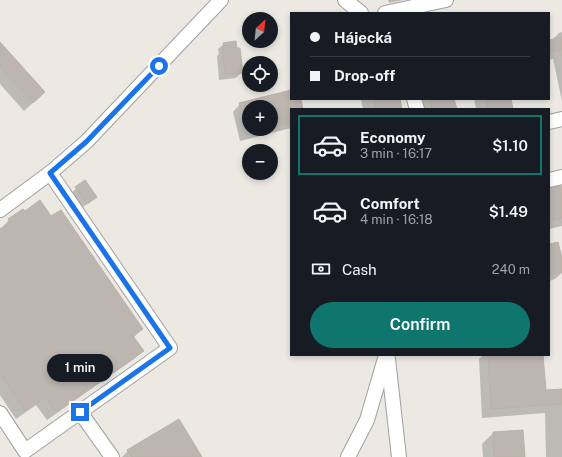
<!DOCTYPE html>
<html lang="en">
<head>
<meta charset="utf-8">
<style>
  body { margin:0; font-family:"Public Sans",sans-serif; background:#20242c; color:#f1f3f6; height:100vh; display:flex; flex-direction:column; font-size:15px; white-space:nowrap }
  * { box-sizing:border-box; margin:0 }
  p { font-size:13px; color:#9ea1a6 }
  .icon { flex:none; width:22px; height:22px; fill:none; stroke:currentColor; stroke-width:2; stroke-linecap:round; stroke-linejoin:round }
  .map { position:relative; flex:1; overflow:hidden }
  .side { position:absolute; left:290px; top:108px; width:260px; height:248px; display:flex; flex-direction:column; background:#171b24; border-radius:0px; box-shadow:0 2px 6px #0003 }
  .side>* { flex:none }
  .banner { position:absolute; left:290px; top:12px; width:260px; height:88px; border-radius:0px; box-shadow:0 2px 6px #0003; display:grid; align-content:center; height:88px; padding:0 20px; background:#171b24 }
  .needle { width:26px; rotate:27deg }
  .controls { position:absolute; left:242px; top:12px; display:grid; gap:8px }
  .controls a { display:grid; place-items:center; width:36px; height:36px; border-radius:50%; background:#171b24; box-shadow:0 2px 6px #0003; font-size:20px }
  .end { position:absolute; width:18px; height:18px; margin:-9px; border:5px solid #1a73e8; background:#fff; box-shadow:0 0 0 2px #fff }
  .from { border-radius:50% }
  .bubble { position:absolute; height:28px; border-radius:14px; background:#171b24; box-shadow:0 2px 6px #0003; font-size:13px; font-weight:600; line-height:28px; text-align:center }
  .banner b { display:flex; align-items:center; gap:14px; height:38px; font-size:15px }
  .banner b+b { border-top:1px solid #363941 }
  .banner i { width:10px; height:10px; background:#f1f3f6 }
  ul { padding:7px 0 0; list-style:none }
  li { display:flex; align-items:center; gap:12px; height:60px; margin:0 8px 6px; padding:0 12px; border:2px solid transparent; border-radius:0px }
  li div { flex:1 }
  li b { display:block; font-size:15px }
  li em { font-style:normal; font-weight:600 }
  li.current { border-color:#0f766e }
  li>.icon { width:36px; height:36px; stroke-width:1.5 }
  .pay { display:flex; align-items:center; gap:10px; height:44px; padding:0 20px; font-size:15px }
  .pay p { margin-inline-start:auto }
  .primary-button { display:flex; gap:8px; margin-top:auto; padding:8px 20px }
  .primary-button a { flex:1; height:46px; border-radius:24px; background:#0f766e; color:#fff; font-size:16px; font-weight:600; line-height:46px; text-align:center }
  .map>svg:first-child { display:block }
</style>
</head>
<body>
<div class="map">
<svg width="562" height="457" viewBox="0 0 562 457">
  <rect width="100%" height="100%" fill="#ece9e3"/>
  <g fill="#0003" fill-rule="evenodd">
    <path d="M 388,0 L 403,0 L 389,3 Z"/>
    <path d="M 562,32 L 562,101 L 553,59 L 549,60 L 549,41 L 552,40 L 559,33 Z"/>
    <path d="M 0,44 L 35,101 L 24,111 L 0,84 Z"/>
    <path d="M 224,44 L 242,72 L 236,78 L 219,80 L 217,56 L 219,54 L 218,49 Z"/>
    <path d="M 291,91 L 291,99 L 300,99 L 302,109 L 291,109 L 291,128 L 240,141 L 233,112 L 241,103 ZM 249,107 L 271,107 L 271,129 L 249,129 Z"/>
    <path d="M 361,99 L 399,99 L 401,109 L 363,109 Z"/>
    <path d="M 418,99 L 453,99 L 456,109 L 420,109 Z"/>
    <path d="M 474,99 L 510,99 L 512,109 L 476,109 Z"/>
    <path d="M 85,181 L 96,196 L 81,209 L 70,194 Z"/>
    <path d="M 562,186 L 562,226 L 549,229 L 549,189 Z"/>
    <path d="M 25,212 L 51,218 L 142,329 L 133,338 L 142,351 L 134,359 L 47,420 L 36,405 L 16,419 L 0,395 L 0,230 L 9,220 Z"/>
    <path d="M 549,245 L 562,262 L 562,273 L 555,279 L 549,281 Z"/>
    <path d="M 483,355 L 542,355 L 545,391 L 562,390 L 562,457 L 546,457 L 545,413 L 482,418 L 479,359 Z"/>
    <path d="M 493,433 L 524,457 L 482,457 L 483,457 L 482,444 Z"/>
    <path d="M 128,451 L 201,457 L 122,457 Z"/>
  </g>
  <g fill="#bcb5b0" stroke="#bcb1a7">
    <path d="M 562,37 L 562,50 L 549,52 L 549,40 Z"/>
    <path d="M 236,41 L 237,48 L 240,48 L 243,73 L 225,74 L 222,49 L 224,49 L 223,43 Z"/>
    <path d="M 0,42 L 45,92 L 33,103 L 0,66 Z"/>
    <path d="M 291,90 L 291,99 L 301,99 L 303,109 L 291,109 L 291,123 L 271,127 L 271,107 L 240,107 L 239,103 Z"/>
    <path d="M 374,99 L 400,99 L 402,109 L 376,109 Z"/>
    <path d="M 430,99 L 454,99 L 457,109 L 432,109 Z"/>
    <path d="M 486,99 L 511,99 L 513,109 L 488,109 Z"/>
    <path d="M 85,180 L 97,197 L 87,204 L 75,187 Z"/>
    <path d="M 562,186 L 562,218 L 549,221 L 549,188 Z"/>
    <path d="M 40,200 L 51,216 L 61,210 L 143,329 L 133,336 L 144,351 L 56,412 L 45,397 L 25,411 L 0,374 L 0,229 L 10,222 L 8,219 L 23,209 L 25,211 Z"/>
    <path d="M 558,242 L 562,258 L 562,272 L 549,275 L 549,244 Z"/>
    <path d="M 488,355 L 543,355 L 546,390 L 562,389 L 562,404 L 491,409 Z"/>
    <path d="M 179,419 L 202,457 L 132,457 L 127,450 Z"/>
    <path d="M 523,430 L 525,457 L 494,457 L 493,432 Z"/>
  </g>
  <g fill="none" stroke-linecap="round" stroke-linejoin="round">
    <defs>
      <g id="minor">
        <path d="M 345,0 L 361,13"/>
        <path d="M 385,13 L 446,0"/>
        <path d="M 414,99 L 417,109"/>
        <path d="M 549,122 L 562,119"/>
        <path d="M 549,180 L 562,177"/>
        <path d="M 0,210 L 50,173 L 86,142 L 221,0"/>
        <path d="M 388,359 L 399,457"/>
        <path d="M 80,412 L 112,457"/>
        <path d="M 0,413 L 25,451 L 170,348 L 50,173"/>
        <path d="M 348,457 L 367,420 L 386,355"/>
      </g>
    </defs>
    <use href="#minor" stroke="#a0a0a0" stroke-width="16"/>
    <use href="#minor" stroke="#fff" stroke-width="14"/>
  </g>
  <g fill="none" stroke-linecap="round" stroke-linejoin="round">
    <path stroke="#1a73e8" stroke-width="5" d="M 80,412 L 170,348 L 50,173 L 86,142 L 159,66"/>
  </g>
</svg>
<div class="controls">
<a><svg class="needle" viewBox="-14 -14 28 28"><path d="M0-13l5 13h-10z" fill="#e53935"/><path d="M0 13l5-13h-10z" fill="#9ea1a6"/></svg></a>
<a><svg class="icon" aria-label="locate" viewBox="0 0 24 24"><circle cx="12" cy="12" r="6"/><path d="M12 2v4M12 18v4M2 12h4M18 12h4"/></svg></a>
<a>+</a>
<a>−</a>
</div>
<i class="end from" style="left:159px;top:66px"></i>
<i class="end" style="left:80px;top:412px"></i>
<div class="bubble" style="left:47px;top:354px;width:66px">1 min</div>
<div class="banner">
<b><i class="from"></i>Hájecká</b>
<b><i></i>Drop-off</b>
</div>
<section class="side">
<ul>
<li class="current"><svg class="icon" aria-label="car" viewBox="0 0 24 24"><path d="M5 17H2v-5l4-1 3-4h7l3 4 3 1v5h-3M9 17h6M6 11h13"/><circle cx="7" cy="17" r="2"/><circle cx="17" cy="17" r="2"/></svg><div><b>Economy</b><p>3 min · 16:17</p></div><em>$1.10</em></li>
<li><svg class="icon" aria-label="car" viewBox="0 0 24 24"><path d="M5 17H2v-5l4-1 3-4h7l3 4 3 1v5h-3M9 17h6M6 11h13"/><circle cx="7" cy="17" r="2"/><circle cx="17" cy="17" r="2"/></svg><div><b>Comfort</b><p>4 min · 16:18</p></div><em>$1.49</em></li>
</ul>
<div class="pay"><svg class="icon" aria-label="cash" viewBox="0 0 24 24"><path d="M3 7h18v10H3z"/><circle cx="12" cy="12" r="2"/></svg>Cash<p>240 m</p></div>
<div class="primary-button"><a>Confirm</a></div>
</section>
</div>
</body>
</html>
